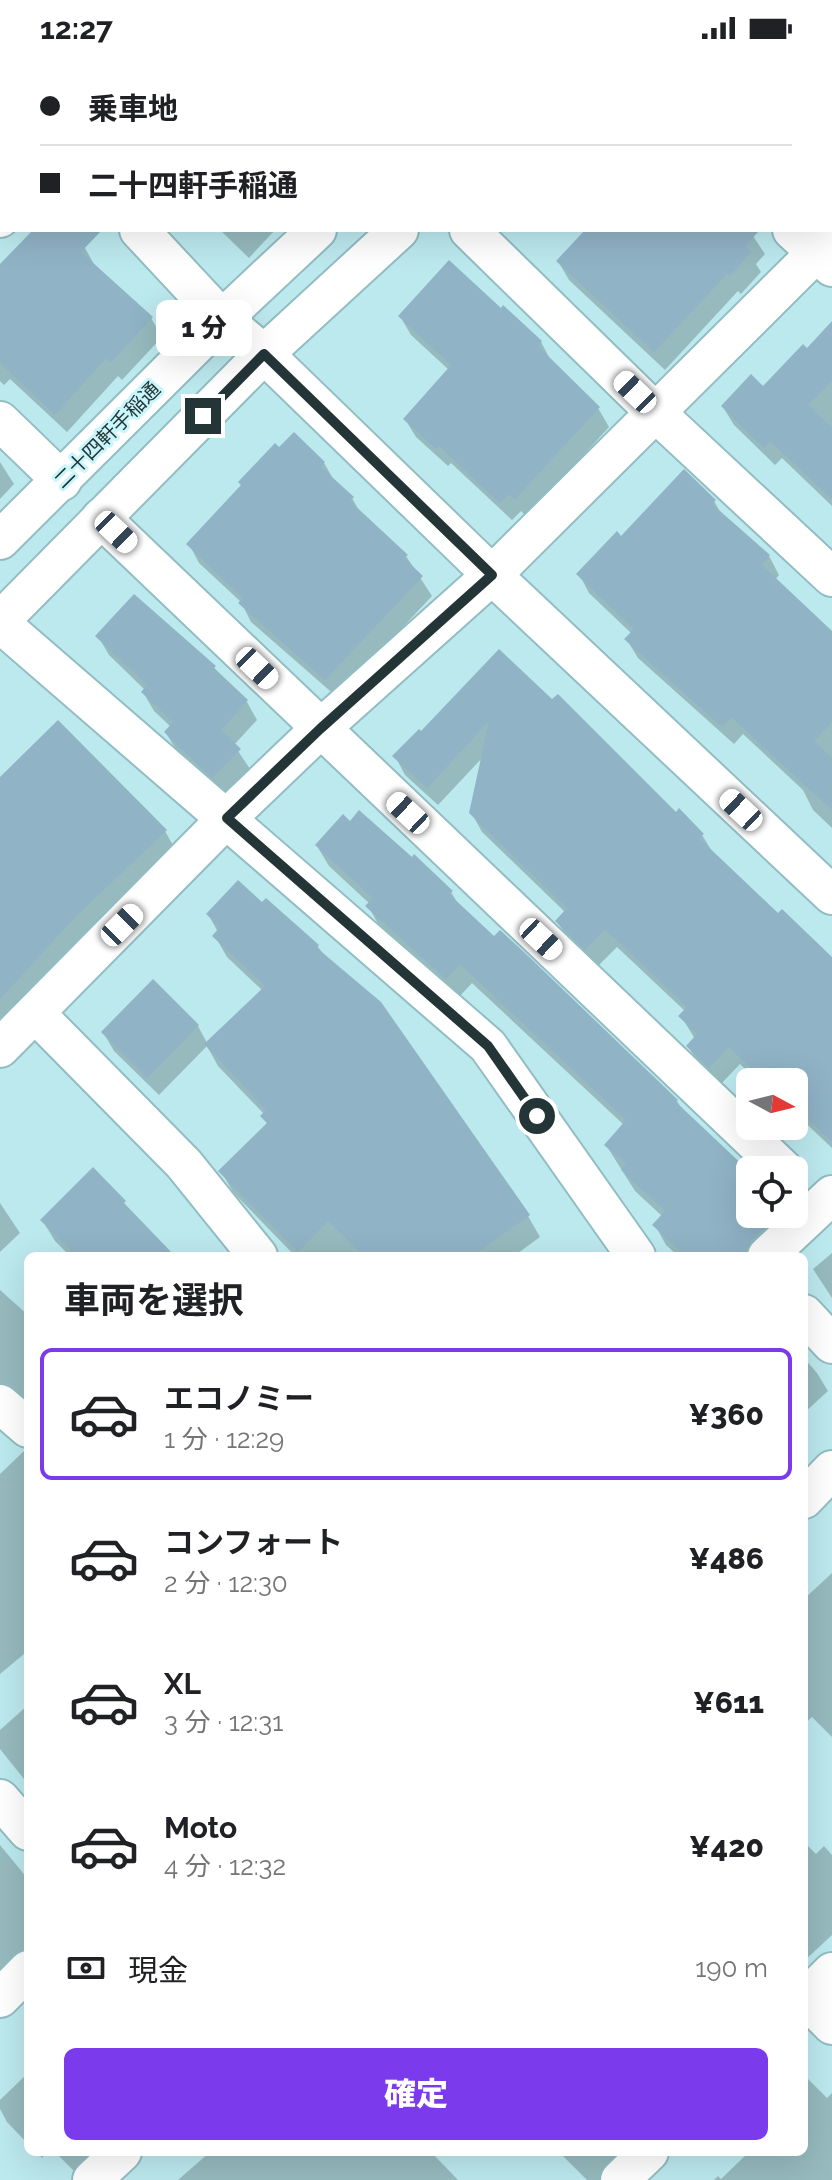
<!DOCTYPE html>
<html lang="ja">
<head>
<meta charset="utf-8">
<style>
  body { margin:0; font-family:Raleway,"Noto Sans JP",sans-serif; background:#f2f2f2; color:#202124; height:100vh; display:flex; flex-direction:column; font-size:30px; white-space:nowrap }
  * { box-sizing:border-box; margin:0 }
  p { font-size:26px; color:#757577 }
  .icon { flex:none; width:44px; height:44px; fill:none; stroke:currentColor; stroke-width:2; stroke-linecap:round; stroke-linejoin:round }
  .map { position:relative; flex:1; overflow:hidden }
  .panel { position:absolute; left:24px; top:1196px; width:784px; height:904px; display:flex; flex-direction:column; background:#fff; border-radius:12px; box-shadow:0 8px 32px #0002 }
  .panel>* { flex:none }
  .hud { position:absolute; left:0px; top:0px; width:832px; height:176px; box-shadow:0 8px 32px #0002; display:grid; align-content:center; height:176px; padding:0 40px; background:#fff }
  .needle { width:52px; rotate:97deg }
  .fabs { position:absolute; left:736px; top:1012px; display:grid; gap:16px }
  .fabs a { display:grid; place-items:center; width:72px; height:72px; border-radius:12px; background:#fff; box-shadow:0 8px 32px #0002; font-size:40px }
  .end { position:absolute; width:36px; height:36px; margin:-18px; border:10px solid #243537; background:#fff; box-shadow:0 0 0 4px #fff }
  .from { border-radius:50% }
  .bubble { position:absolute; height:56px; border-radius:12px; background:#fff; box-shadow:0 8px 32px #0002; font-size:26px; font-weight:800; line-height:56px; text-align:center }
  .car { position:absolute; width:24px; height:48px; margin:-24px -12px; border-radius:10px; box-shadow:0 0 6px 2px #0007; background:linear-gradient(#fff 24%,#345 0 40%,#fff 0 76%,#345 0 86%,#fff 0) }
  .hud b { display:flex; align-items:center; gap:28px; height:76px; font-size:30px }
  .hud b+b { border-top:2px solid #e0e0e0 }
  .hud i { width:20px; height:20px; background:#202124 }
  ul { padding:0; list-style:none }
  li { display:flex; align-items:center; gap:24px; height:132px; margin:0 16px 12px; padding:0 24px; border:4px solid transparent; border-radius:12px }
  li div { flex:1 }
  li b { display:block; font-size:30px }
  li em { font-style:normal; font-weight:800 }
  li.on { border-color:#7c3aed }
  li>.icon { width:72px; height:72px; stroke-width:1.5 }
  h2 { padding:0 40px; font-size:36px; line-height:96px }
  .pay { display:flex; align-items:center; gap:20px; height:88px; padding:0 40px; font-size:30px }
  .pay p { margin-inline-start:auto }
  .cta { display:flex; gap:16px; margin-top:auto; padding:16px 40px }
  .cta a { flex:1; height:92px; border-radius:12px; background:#7c3aed; color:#fff; font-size:32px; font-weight:800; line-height:92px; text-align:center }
  .status { display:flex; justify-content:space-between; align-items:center; height:56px; padding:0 40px; background:#fff; direction:ltr }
  .status svg { height:22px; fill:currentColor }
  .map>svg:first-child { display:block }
</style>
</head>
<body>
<div class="status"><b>12:27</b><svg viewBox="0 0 49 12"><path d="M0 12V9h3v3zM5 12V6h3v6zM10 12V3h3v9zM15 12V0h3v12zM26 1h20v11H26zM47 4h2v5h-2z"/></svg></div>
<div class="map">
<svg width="832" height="2124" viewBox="0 0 832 2124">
  <rect width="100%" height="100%" fill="#bce9ee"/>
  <g fill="#0003">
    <path d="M 35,0 L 170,0 L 168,2 Z"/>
    <path d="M 832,74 L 832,147 L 830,145 Z"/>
    <path d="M 0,100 L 2,103 L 0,143 Z"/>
    <path d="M 35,174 L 67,174 L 85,192 L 95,210 L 151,262 L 162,281 L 122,324 L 118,320 L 67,376 L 10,323 L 4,329 L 0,325 L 0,211 Z"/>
    <path d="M 220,174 L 275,174 L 249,202 Z"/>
    <path d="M 589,174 L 749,174 L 765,198 L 756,208 L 761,216 L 741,238 L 738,235 L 665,314 L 569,224 L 558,205 Z"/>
    <path d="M 400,260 L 541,286 L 551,305 L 598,352 L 609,371 L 527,461 L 521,455 L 512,464 L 451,407 L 448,410 L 416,381 L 405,363 L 449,314 L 411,279 Z"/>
    <path d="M 832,268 L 832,450 L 782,402 L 775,409 L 734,369 L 723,351 L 763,333 L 807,295 Z"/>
    <path d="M 0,406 L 14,428 L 0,443 Z"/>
    <path d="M 324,407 L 335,426 L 352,442 L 361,458 L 406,500 L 432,540 L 337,641 L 251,566 L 241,546 L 199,507 L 189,488 Z"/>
    <path d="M 714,445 L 723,461 L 769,500 L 779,519 L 775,524 L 832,576 L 832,772 L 813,754 L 803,734 L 743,678 L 734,688 L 638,602 L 627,584 L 632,578 L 589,537 L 579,518 L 621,482 Z"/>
    <path d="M 98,580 L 214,611 L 219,620 L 247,646 L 257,664 L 234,689 L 250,713 L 224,739 L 177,695 L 166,677 L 171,671 L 154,655 L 143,636 L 145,634 L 109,599 Z"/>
    <path d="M 499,596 L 676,758 L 702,779 L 713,797 L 832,908 L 832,1092 L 796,1058 L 794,1060 L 794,1026 L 758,1026 L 740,1008 L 720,1029 L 699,1009 L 688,990 L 695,983 L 681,960 L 686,956 L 617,891 L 597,911 L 568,884 L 557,865 L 566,857 L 482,776 L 471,756 L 483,701 L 438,749 L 405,719 L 395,700 L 421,678 Z"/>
    <path d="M 0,724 L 165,775 L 178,798 L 0,981 Z"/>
    <path d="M 317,790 L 451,836 L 460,851 L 677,1045 L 684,1057 L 750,1121 L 750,1158 L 786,1158 L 768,1200 L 678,1200 L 666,1189 L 655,1169 L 662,1160 L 635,1135 L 606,1089 L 624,1069 L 472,927 L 458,942 L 380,871 L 368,850 L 370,848 L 329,810 Z"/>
    <path d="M 262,849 L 318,891 L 528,1160 L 540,1181 L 514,1200 L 295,1200 L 233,1136 L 221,1115 L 268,1069 L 263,1060 L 264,1058 L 218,1010 L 207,990 L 159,1039 L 114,995 L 103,976 L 153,926 L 198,970 L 207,987 L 263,935 L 227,901 L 215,880 L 218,876 L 208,858 Z"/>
    <path d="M 0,1147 L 20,1177 L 0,1196 Z"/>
    <path d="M 42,1164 L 173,1200 L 70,1200 L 55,1185 Z"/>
    <path d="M 832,1197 L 832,1242 L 813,1213 Z"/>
    <path d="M 0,1234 L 28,1259 L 28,1352 L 0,1347 Z"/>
    <path d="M 804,1302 L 817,1317 L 828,1335 L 804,1357 Z"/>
    <path d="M 24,1395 L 28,1395 L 28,1602 L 24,1598 L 0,1618 L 0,1418 Z"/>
    <path d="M 832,1517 L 832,1681 L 812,1661 L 804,1668 L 804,1543 Z"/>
    <path d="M 28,1649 L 28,1728 L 0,1693 L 0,1674 Z"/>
    <path d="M 804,1786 L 816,1798 L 824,1790 L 832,1799 L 832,1879 L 804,1905 Z"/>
    <path d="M 0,1789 L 28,1823 L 28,1905 L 0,1931 Z"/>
    <path d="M 28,2017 L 28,2088 L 7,2066 L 0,2053 L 0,2044 Z"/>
    <path d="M 804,2019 L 827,2042 L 832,2037 L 832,2124 L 714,2124 L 718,2120 L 721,2123 L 749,2096 L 804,2096 Z"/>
    <path d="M 36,2096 L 47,2096 L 42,2102 Z"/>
    <path d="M 55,2096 L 121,2096 L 83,2124 Z"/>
    <path d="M 210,2096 L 431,2096 L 458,2124 L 178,2124 Z"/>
    <path d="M 559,2096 L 619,2096 L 624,2104 L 603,2124 L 587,2124 Z"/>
  </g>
  <g fill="#90b3c6">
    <path d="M 33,174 L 102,174 L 81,196 L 153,261 L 111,306 L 106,302 L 55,359 L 0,307 L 0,208 Z"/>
    <path d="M 585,174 L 760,174 L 745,190 L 751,196 L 730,220 L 727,218 L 654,296 L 556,205 Z"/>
    <path d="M 449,204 L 501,252 L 503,249 L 542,285 L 538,290 L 600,351 L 515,443 L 509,438 L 500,447 L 439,390 L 436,393 L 403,363 L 451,309 L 398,260 Z"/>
    <path d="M 832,265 L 832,325 L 808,349 L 832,372 L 832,443 L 770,385 L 764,392 L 721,350 L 751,318 L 763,330 L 803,288 L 807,292 Z"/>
    <path d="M 294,376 L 325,406 L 321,411 L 354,441 L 350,445 L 408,499 L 404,502 L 423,520 L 325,624 L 238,547 L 243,542 L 186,488 L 241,429 L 238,426 L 275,387 L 279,391 Z"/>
    <path d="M 684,413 L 716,444 L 712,448 L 770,499 L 762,509 L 832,575 L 832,666 L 814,685 L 832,702 L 832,754 L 731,661 L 722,671 L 624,583 L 634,573 L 576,518 L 617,475 L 621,480 Z"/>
    <path d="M 134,538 L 216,610 L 214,612 L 248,644 L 221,674 L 241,693 L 212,722 L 164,676 L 173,666 L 141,636 L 147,629 L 95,580 Z"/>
    <path d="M 499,593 L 552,643 L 558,638 L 676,756 L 679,752 L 704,778 L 699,782 L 778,857 L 782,853 L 832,901 L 832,1086 L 794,1050 L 794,1026 L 765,1026 L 729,991 L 709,1012 L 686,990 L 697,978 L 678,960 L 687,951 L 605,873 L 585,894 L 555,865 L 567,852 L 469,757 L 489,665 L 427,732 L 392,700 L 419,673 L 421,675 Z"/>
    <path d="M 58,664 L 167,774 L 76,860 L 0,943 L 0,721 Z"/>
    <path d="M 359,754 L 412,801 L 414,798 L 453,835 L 449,838 L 494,880 L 500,874 L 525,897 L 678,1044 L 676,1046 L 750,1116 L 750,1158 L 780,1158 L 751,1185 L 746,1200 L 686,1200 L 652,1169 L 665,1155 L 621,1114 L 626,1108 L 604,1089 L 626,1064 L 460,908 L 446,923 L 365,850 L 373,842 L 315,789 L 343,758 L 350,765 Z"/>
    <path d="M 238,824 L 262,846 L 266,842 L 319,889 L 317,892 L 381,946 L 530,1159 L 472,1200 L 364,1200 L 328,1165 L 298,1196 L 218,1115 L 267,1067 L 260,1060 L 266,1054 L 204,988 L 265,930 L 212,880 L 220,871 L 206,858 Z"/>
    <path d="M 153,923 L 199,969 L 147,1022 L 101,976 Z"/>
    <path d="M 93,1111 L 126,1145 L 124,1147 L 175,1200 L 77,1200 L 40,1164 Z"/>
  </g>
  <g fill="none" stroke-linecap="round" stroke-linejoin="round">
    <defs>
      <g id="minor">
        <path d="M 279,0 L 281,2"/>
        <path d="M 597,0 L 599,2"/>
        <path d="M 194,2 L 196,0"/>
        <path d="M 495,2 L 497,0"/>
        <path d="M 0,34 L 2,36"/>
        <path d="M 0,162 L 2,160"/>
        <path d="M 139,174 L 222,263 L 264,298 L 492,519 L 832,839"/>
        <path d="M 469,174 L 655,356 L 832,521"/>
        <path d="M 792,174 L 832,211"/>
        <path d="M 0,365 L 62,425"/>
        <path d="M 101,462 L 784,1114"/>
        <path d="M 0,484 L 222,263 L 317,174"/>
        <path d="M 0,565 L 264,298 L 399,174"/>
        <path d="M 0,567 L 488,990 L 636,1200"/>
        <path d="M 35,957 L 184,1108 L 258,1200"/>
        <path d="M 0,992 L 227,762 L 320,673 L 492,519 L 832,181"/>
        <path d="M 767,1200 L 832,1139"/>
        <path d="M 804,1258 L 832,1288"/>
        <path d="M 0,1348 L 28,1372"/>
        <path d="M 804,1443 L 832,1414"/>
        <path d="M 0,1743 L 28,1775"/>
        <path d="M 804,1941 L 832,1969"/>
        <path d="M 0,1942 L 28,1914"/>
        <path d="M 804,1944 L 832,1916"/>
        <path d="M 92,2124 L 122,2096"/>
        <path d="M 620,2124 L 649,2096"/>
      </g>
    </defs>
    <use href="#minor" stroke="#92bdc2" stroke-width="42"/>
    <use href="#minor" stroke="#fff" stroke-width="38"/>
  </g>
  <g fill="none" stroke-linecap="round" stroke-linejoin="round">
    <path stroke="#243537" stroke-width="10" d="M 203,360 L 264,298 L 492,519 L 320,673 L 227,762 L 488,990 L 537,1060"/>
  </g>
  <g text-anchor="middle" stroke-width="6" stroke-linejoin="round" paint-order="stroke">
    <g font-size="20" fill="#243537" stroke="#c9f6fb">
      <text transform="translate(107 379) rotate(-45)" y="7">二十四軒手稲通</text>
    </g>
  </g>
</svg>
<div class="fabs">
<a><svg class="needle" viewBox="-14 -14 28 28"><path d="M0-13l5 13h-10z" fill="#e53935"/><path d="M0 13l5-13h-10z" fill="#757577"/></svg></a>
<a><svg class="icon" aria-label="locate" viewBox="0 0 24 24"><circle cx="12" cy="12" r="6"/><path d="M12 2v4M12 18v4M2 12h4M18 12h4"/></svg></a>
</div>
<i class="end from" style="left:537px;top:1060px"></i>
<i class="end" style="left:203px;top:360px"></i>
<div class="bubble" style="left:156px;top:244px;width:96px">1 分</div>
<i class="car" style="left:635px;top:336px;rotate:314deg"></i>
<i class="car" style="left:116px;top:476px;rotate:134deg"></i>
<i class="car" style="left:257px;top:612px;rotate:134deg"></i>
<i class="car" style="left:741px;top:754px;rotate:313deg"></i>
<i class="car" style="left:408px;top:757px;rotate:313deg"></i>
<i class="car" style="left:122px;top:869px;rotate:45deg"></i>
<i class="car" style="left:541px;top:883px;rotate:133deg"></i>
<div class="hud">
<b><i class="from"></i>乗車地</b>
<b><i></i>二十四軒手稲通</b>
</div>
<section class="panel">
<h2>車両を選択</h2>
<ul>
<li class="on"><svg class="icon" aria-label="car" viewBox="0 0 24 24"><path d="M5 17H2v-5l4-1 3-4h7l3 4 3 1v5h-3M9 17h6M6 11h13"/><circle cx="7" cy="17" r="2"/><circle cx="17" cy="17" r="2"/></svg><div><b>エコノミー</b><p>1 分 · 12:29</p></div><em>¥360</em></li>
<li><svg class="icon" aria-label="car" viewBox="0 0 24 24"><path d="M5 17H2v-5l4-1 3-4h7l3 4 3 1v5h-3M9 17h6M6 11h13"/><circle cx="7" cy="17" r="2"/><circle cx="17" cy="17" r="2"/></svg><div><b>コンフォート</b><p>2 分 · 12:30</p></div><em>¥486</em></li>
<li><svg class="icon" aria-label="car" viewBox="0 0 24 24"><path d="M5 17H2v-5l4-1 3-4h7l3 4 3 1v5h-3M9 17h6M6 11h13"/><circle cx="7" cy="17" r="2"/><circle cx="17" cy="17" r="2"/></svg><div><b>XL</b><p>3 分 · 12:31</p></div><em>¥611</em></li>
<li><svg class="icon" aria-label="car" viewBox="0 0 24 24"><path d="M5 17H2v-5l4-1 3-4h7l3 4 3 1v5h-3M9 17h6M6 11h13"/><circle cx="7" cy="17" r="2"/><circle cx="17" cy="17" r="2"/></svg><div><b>Moto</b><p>4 分 · 12:32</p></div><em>¥420</em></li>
</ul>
<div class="pay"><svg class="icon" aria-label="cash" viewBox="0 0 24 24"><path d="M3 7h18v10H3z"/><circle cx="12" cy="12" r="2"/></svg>現金<p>190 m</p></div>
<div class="cta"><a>確定</a></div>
</section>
</div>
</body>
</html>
